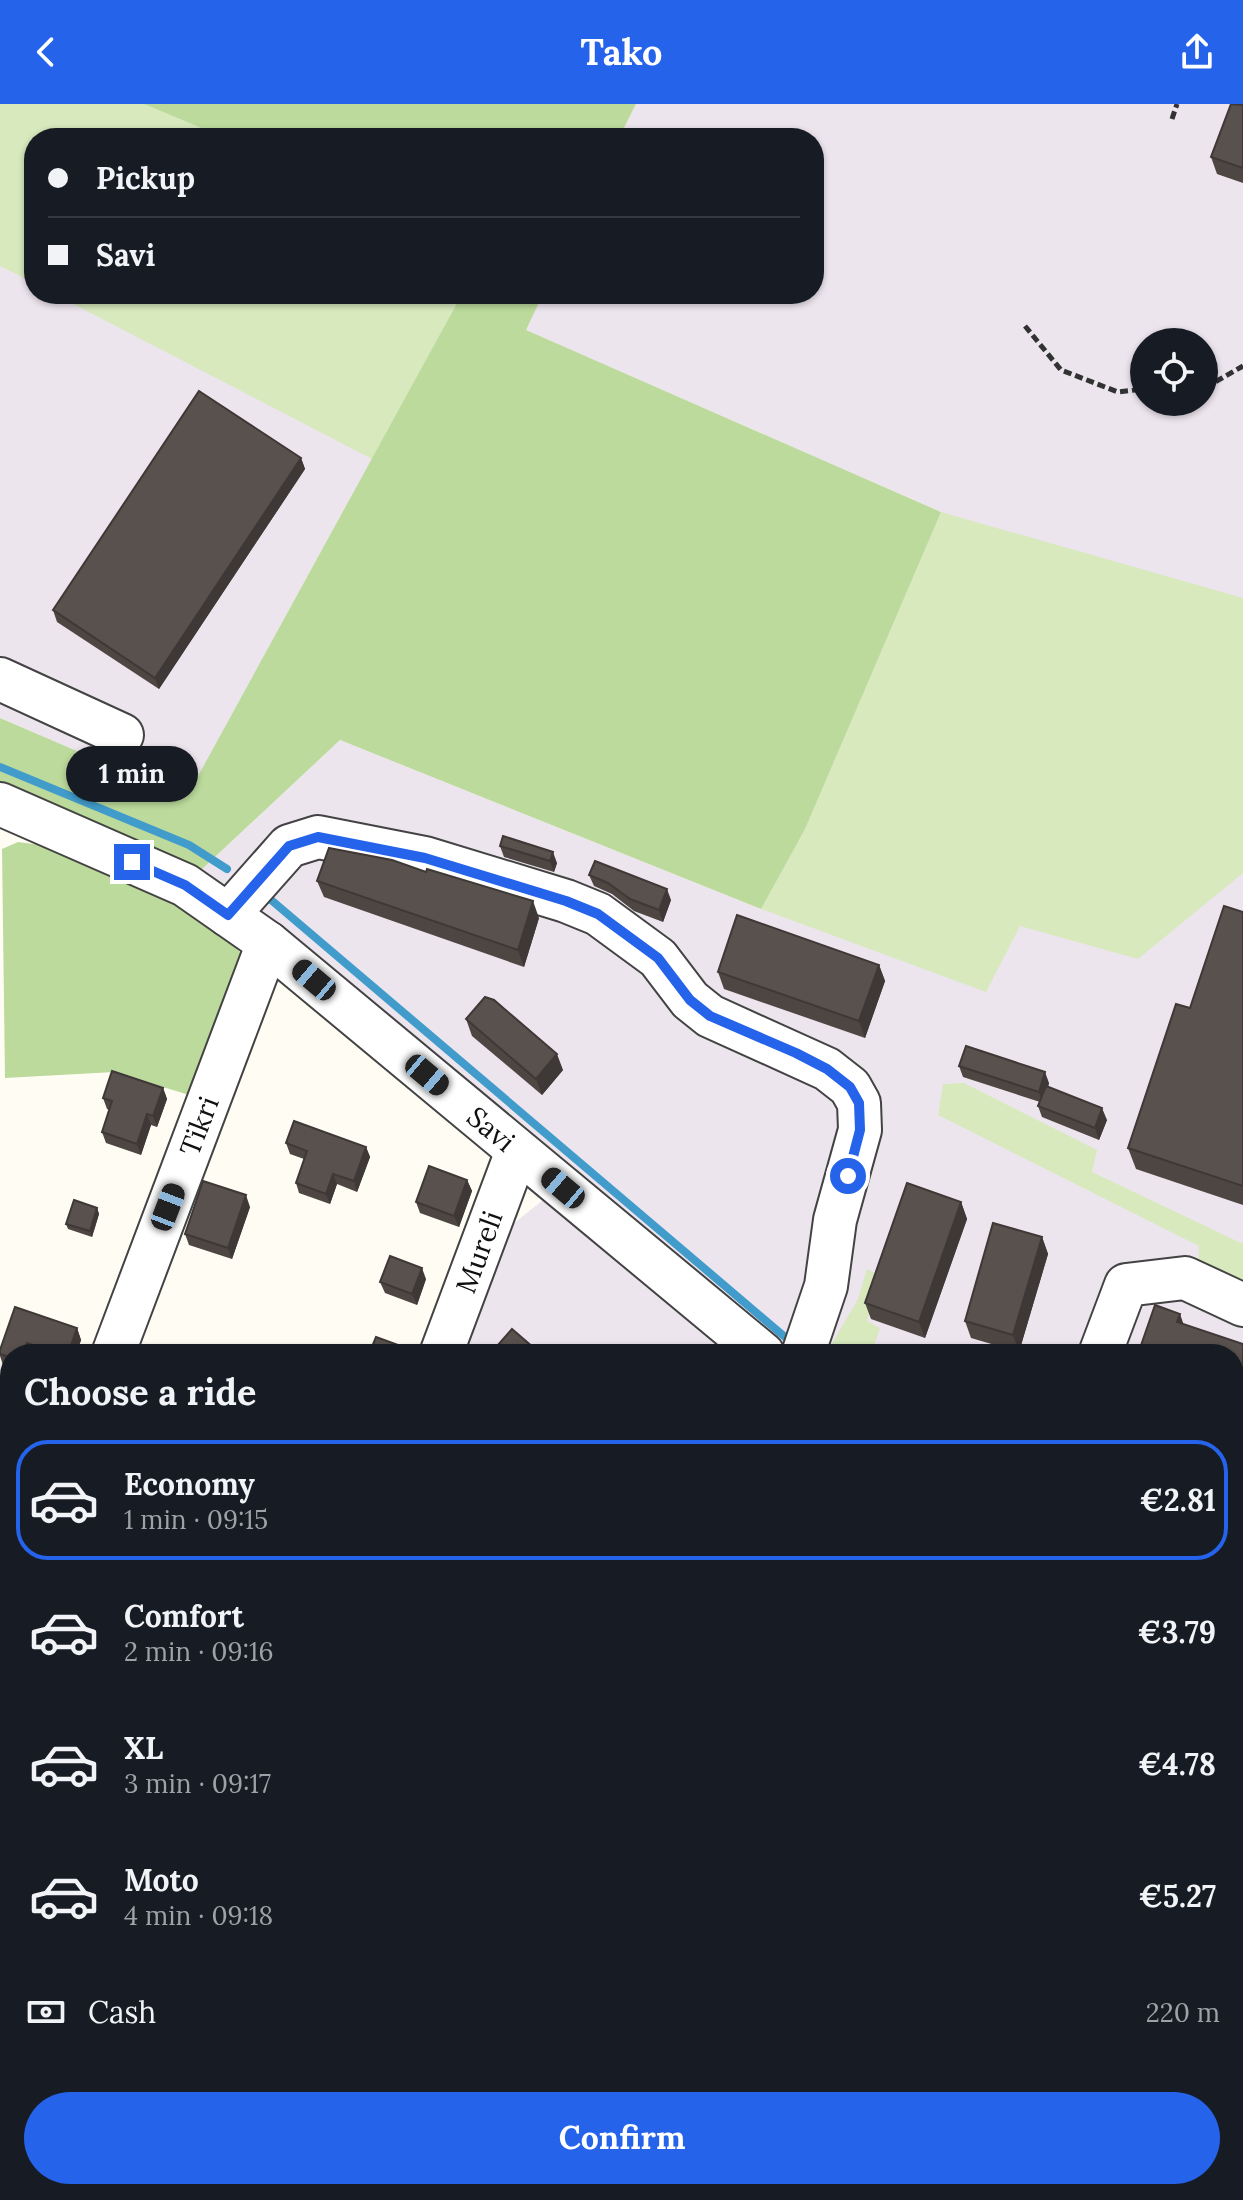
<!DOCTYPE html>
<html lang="en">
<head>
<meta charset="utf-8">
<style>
  body { margin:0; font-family:Lora,serif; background:#242831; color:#f1f3f6; height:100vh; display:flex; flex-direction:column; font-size:30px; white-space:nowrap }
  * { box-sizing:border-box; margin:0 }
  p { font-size:26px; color:#9ea1a6 }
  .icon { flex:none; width:44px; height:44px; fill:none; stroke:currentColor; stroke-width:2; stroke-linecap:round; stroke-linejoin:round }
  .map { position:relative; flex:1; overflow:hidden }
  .panel { position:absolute; left:0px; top:1240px; width:1244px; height:856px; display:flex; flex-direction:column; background:#171b24; border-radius:32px 32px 0 0; box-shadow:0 2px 6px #0004 }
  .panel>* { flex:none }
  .hud { position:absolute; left:24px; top:24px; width:800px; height:176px; border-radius:32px; box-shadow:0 2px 6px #0004; display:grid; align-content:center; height:176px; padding:0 24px; background:#171b24 }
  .buttons { position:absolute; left:1130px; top:224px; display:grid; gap:16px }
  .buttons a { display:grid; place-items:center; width:88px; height:88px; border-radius:50%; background:#171b24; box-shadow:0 2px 6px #0004; font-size:40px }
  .end { position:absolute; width:36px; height:36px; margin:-18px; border:10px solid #2563eb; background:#fff; box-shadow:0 0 0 4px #fff }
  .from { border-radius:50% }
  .bubble { position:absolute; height:56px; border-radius:28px; background:#171b24; box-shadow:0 2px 6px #0004; font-size:26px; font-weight:700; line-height:56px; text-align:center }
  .car { position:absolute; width:24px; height:48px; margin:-24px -12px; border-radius:10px; box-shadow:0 0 6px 2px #0007; background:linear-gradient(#222 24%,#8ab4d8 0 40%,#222 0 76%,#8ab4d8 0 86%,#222 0) }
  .hud b { display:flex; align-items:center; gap:28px; height:76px; font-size:30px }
  .hud b+b { border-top:2px solid #363941 }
  .hud i { width:20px; height:20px; background:#f1f3f6 }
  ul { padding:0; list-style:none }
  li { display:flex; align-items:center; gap:24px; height:120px; margin:0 16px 12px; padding:0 8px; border:4px solid transparent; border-radius:32px }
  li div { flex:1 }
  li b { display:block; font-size:30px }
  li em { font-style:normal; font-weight:700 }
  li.on { border-color:#2563eb }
  li>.icon { width:72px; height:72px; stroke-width:1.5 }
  h2 { padding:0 24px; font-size:36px; line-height:96px }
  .pay { display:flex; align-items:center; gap:20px; height:88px; padding:0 24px; font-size:30px }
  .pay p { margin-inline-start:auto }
  .primary-button { display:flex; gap:16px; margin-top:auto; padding:16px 24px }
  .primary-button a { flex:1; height:92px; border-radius:48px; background:#2563eb; color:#fff; font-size:32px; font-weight:700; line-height:92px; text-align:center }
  header { display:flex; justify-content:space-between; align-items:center; height:104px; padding:0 24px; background:#2563eb; color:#fff; font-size:36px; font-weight:700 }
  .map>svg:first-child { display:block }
</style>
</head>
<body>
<header><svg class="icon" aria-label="back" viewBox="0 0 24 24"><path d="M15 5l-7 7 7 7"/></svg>Tako<svg class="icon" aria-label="share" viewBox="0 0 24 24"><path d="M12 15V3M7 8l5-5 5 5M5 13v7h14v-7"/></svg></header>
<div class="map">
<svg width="1243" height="2096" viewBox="0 0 1243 2096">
  <rect width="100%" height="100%" fill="#fffcf4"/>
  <g fill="#ede5ee" fill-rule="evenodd">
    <path d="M 0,0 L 144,0 L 225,34 L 34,34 L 34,190 L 462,190 L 186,695 L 0,614 Z"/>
    <path d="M 636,0 L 1243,0 L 1243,1920 L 1234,1917 L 1234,1250 L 453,1250 L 493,1136 L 543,1096 L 268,839 L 185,781 L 340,636 L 761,805 L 941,408 L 525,226 L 543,190 L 814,190 L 814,34 L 619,34 ZM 1144,238 L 1204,238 L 1204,298 L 1144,298 Z"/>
  </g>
  <g fill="#d7e9bd">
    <path d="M 0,0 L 144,0 L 225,34 L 34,34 L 34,179 L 0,162 Z"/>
    <path d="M 54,190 L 462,190 L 372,355 Z"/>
    <path d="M 941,408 L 1243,494 L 1243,769 L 1138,855 L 1020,822 L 986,888 L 761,805 L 805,725 Z"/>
    <path d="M 964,979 L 1097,1046 L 1092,1068 L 1243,1140 L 1243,1186 L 1198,1163 L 1199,1142 L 938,1011 L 943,980 Z"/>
    <path d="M 867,1165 L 880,1172 L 867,1217 L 880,1224 L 871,1250 L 826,1250 L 858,1195 Z"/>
    <path d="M 818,2086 L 926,2086 L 924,2096 L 815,2096 Z"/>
  </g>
  <g fill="#bcda9c">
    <path d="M 144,0 L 636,0 L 619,34 L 225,34 Z"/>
    <path d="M 462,190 L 543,190 L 526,226 L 941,408 L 805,725 L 761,805 L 340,636 L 185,781 L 0,700 L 0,614 L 186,694 Z"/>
    <path d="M 18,738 L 49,742 L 156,787 L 207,818 L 240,848 L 246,861 L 199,994 L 114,968 L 5,974 L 2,745 Z"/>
  </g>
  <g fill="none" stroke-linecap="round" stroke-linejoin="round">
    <g stroke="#419ccb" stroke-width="8">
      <path d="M 0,663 L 189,741 L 227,765"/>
      <path d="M 270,795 L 785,1233"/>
      <path d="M 1234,1610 L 1243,1618"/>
    </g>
    <defs>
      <g id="minor">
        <path d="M 0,575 L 122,631"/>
        <path d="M 0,700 L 185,781 L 268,839 L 763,1250"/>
        <path d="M 228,811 L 289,742 L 318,733 L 425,754 L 566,797 L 598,810 L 658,854 L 690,896 L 710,912 L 827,965 L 850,983 L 859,999 L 860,1026 L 835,1116 L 826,1182 L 803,1250"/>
        <path d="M 113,1250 L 268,839"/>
        <path d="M 441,1250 L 517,1047"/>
        <path d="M 1100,1250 L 1126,1181 L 1185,1174 L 1243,1201"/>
        <path d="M 1234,1416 L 1243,1391"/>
        <path d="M 0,1549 L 10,1523"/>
        <path d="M 1234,1652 L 1243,1659"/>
        <path d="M 0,1759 L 10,1763"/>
        <path d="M 1234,1964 L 1243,1967"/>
        <path d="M 1234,2073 L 1243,2048"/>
        <path d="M 0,2086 L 23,2096"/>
        <path d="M 117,2096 L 120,2086"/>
      </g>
    </defs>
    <use href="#minor" stroke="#434343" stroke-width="46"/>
    <g stroke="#323232" stroke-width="5" stroke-dasharray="8 4" stroke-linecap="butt">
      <path d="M 1172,15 L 1177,0"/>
      <path d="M 1025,222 L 1061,266 L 1118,288 L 1144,285"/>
      <path d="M 1204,279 L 1215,278 L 1243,262"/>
    </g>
    <use href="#minor" stroke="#fff" stroke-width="42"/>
  </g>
  <g fill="#4d4642">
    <path d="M 1243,1 L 1243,79 L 1217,70 L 1211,53 Z"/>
    <path d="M 301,354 L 305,365 L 159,585 L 57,518 L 53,506 Z"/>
    <path d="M 500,742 L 557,759 L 554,768 L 504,753 Z"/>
    <path d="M 589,771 L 671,796 L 663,818 L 634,807 L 612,790 L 594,782 Z"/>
    <path d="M 317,777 L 539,814 L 524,863 L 324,793 Z"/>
    <path d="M 1243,808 L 1243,1101 L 1136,1065 L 1128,1044 L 1190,904 Z"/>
    <path d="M 879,861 L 885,877 L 865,934 L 724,885 L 718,868 Z"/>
    <path d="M 466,915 L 563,966 L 542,991 L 472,932 Z"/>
    <path d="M 959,962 L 1049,979 L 1048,983 L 1107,1016 L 1099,1036 L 1042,1013 L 1038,1002 L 1040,998 L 963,973 Z"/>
    <path d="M 163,984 L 167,995 L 157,1023 L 151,1021 L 141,1051 L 106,1039 L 102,1028 L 109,1006 L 107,1005 L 103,994 Z"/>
    <path d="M 286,1039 L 366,1043 L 370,1053 L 357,1088 L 337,1080 L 330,1100 L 299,1089 L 296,1079 L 304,1055 L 290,1050 Z"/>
    <path d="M 467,1076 L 472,1087 L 459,1123 L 420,1109 L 416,1098 Z"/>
    <path d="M 961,1098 L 967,1115 L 925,1234 L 871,1215 L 865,1199 Z"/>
    <path d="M 250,1103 L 232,1155 L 189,1141 L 185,1130 Z"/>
    <path d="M 97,1104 L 99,1110 L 92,1133 L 68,1125 L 66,1120 Z"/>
    <path d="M 1042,1133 L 1048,1150 L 1019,1248 L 971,1234 L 965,1217 Z"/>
    <path d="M 426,1175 L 417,1201 L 385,1189 L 380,1178 Z"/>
    <path d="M 1183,1220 L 1243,1240 L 1243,1341 L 1234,1338 L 1234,1250 Z"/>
    <path d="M 77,1224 L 81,1236 L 76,1250 L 10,1250 L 10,1263 L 3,1261 L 0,1252 L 0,1246 Z"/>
    <path d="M 0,1320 L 10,1324 L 10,1376 L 0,1373 Z"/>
    <path d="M 0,1646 L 10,1650 L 10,1689 L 0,1686 Z"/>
    <path d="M 10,1832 L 10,1875 L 0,1872 L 0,1833 L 9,1836 Z"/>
    <path d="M 655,2086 L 701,2086 L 698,2096 L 683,2096 Z"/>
  </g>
  <g fill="#3e3936">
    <path d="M 301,354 L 305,365 L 159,585 L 155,574 Z"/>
    <path d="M 553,748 L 557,759 L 554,768 L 550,757 Z"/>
    <path d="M 667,785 L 671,796 L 663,818 L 659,806 Z"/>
    <path d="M 533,797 L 539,814 L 524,863 L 518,846 Z"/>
    <path d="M 879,861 L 885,877 L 865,934 L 859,917 Z"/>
    <path d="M 557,950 L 563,966 L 542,991 L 536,975 Z"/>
    <path d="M 1045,968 L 1049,979 L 1043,999 L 1039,988 Z"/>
    <path d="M 163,984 L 167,995 L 157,1023 L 153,1012 Z"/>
    <path d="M 1102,1004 L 1107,1016 L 1099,1036 L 1095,1024 Z"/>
    <path d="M 147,1010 L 151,1021 L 141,1051 L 137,1040 Z"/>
    <path d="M 366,1043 L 370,1053 L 357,1088 L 354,1077 Z"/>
    <path d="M 333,1070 L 337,1080 L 330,1100 L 326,1090 Z"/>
    <path d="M 467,1076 L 472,1087 L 459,1123 L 454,1112 Z"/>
    <path d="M 246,1091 L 250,1103 L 232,1155 L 228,1144 Z"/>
    <path d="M 961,1098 L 967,1115 L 925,1234 L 919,1218 Z"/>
    <path d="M 97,1104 L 99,1110 L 92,1133 L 90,1127 Z"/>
    <path d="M 1042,1133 L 1048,1150 L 1019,1248 L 1013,1231 Z"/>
    <path d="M 422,1164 L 426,1175 L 417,1201 L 412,1190 Z"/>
    <path d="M 1180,1210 L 1187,1230 L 1177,1218 Z"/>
    <path d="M 77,1224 L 81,1236 L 76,1250 L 68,1250 Z"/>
    <path d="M 27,1239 L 31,1250 L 23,1250 Z"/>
    <path d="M 9,1935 L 10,1943 L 1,1966 L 0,1958 Z"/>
    <path d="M 693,2086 L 701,2086 L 698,2096 L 694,2096 L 692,2089 Z"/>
    <path d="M 1145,2086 L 1152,2086 L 1148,2096 L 1141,2096 Z"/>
  </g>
  <g fill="#59514d" stroke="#3e3936" stroke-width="2">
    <path d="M 1231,0 L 1243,1 L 1243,64 L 1211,53 Z"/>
    <path d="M 199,287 L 301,354 L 155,574 L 53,506 Z"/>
    <path d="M 503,732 L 553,748 L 550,757 L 500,742 Z"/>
    <path d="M 329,744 L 392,756 L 426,768 L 427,765 L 533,797 L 518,846 L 317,777 Z"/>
    <path d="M 595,757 L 667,785 L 659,806 L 630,795 L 608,779 L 589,771 Z"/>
    <path d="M 1224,802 L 1243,808 L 1243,1082 L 1128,1044 L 1176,900 L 1190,904 Z"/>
    <path d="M 737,811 L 879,861 L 859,917 L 718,868 Z"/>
    <path d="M 485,893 L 494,896 L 557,950 L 536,975 L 466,915 Z"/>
    <path d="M 966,942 L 1045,968 L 1039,988 L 959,962 Z"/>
    <path d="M 112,967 L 163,984 L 153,1012 L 147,1010 L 137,1040 L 102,1028 L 112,997 L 103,994 Z"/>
    <path d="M 1046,982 L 1102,1004 L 1095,1024 L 1038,1002 Z"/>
    <path d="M 294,1017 L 366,1043 L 354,1077 L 333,1070 L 326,1090 L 296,1079 L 307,1047 L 286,1039 Z"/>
    <path d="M 429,1062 L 467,1076 L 454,1112 L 416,1098 Z"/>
    <path d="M 203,1077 L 246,1091 L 228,1144 L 185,1130 Z"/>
    <path d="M 907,1079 L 961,1098 L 919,1218 L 865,1199 Z"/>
    <path d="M 74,1096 L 97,1104 L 90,1127 L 66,1120 Z"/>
    <path d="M 993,1119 L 1042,1133 L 1013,1231 L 965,1217 Z"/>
    <path d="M 390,1152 L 422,1164 L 412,1190 L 380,1178 Z"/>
    <path d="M 1155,1201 L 1180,1210 L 1177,1218 L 1243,1240 L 1243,1323 L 1234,1320 L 1234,1250 L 1138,1250 Z"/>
    <path d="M 15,1203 L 77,1224 L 68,1250 L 59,1250 L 27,1239 L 23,1250 L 10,1250 L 10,1253 L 0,1250 L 0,1246 Z"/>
    <path d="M 512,1225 L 541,1250 L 490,1250 Z"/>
    <path d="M 376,1233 L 401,1242 L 398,1250 L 369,1250 Z"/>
    <path d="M 0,1320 L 10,1324 L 10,1367 L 0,1363 Z"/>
    <path d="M 0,1646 L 10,1650 L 10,1679 L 0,1676 Z"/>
    <path d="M 10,1832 L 10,1866 L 0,1862 L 0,1833 L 9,1836 Z"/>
    <path d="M 0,1932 L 9,1935 L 0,1958 Z"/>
    <path d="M 1108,2086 L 1145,2086 L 1141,2096 L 1104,2096 Z"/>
  </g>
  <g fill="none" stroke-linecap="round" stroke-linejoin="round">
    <path stroke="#2563eb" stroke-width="10" d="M 132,758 L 185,781 L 228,811 L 289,742 L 318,733 L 425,754 L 566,797 L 598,810 L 658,854 L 690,896 L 710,912 L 796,949 L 827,965 L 850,983 L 859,999 L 860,1026 L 848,1072"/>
  </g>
  <g text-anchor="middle" stroke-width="8" stroke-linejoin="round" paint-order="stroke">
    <g font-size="28" fill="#101010" stroke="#fff">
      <text transform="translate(199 1022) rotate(-69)" y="10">Tikri</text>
      <text transform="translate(491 1025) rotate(40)" y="10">Savi</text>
      <text transform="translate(479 1148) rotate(-70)" y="10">Mureli</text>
    </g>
  </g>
</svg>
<div class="buttons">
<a><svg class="icon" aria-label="locate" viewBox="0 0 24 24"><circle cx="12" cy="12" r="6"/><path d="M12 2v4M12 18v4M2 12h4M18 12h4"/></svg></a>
</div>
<i class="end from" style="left:848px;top:1072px"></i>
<i class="end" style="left:132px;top:758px"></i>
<div class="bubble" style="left:66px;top:642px;width:132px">1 min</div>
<i class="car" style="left:314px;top:876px;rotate:310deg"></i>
<i class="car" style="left:427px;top:971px;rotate:130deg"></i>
<i class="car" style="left:563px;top:1084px;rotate:310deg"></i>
<i class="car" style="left:168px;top:1103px;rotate:21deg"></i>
<div class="hud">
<b><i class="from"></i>Pickup</b>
<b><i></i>Savi</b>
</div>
<section class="panel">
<h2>Choose a ride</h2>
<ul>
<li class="on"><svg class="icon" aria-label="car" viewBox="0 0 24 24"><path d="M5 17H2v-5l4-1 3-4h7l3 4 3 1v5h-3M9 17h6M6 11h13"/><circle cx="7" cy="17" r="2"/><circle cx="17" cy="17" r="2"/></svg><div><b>Economy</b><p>1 min · 09:15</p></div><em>€2.81</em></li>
<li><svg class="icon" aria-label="car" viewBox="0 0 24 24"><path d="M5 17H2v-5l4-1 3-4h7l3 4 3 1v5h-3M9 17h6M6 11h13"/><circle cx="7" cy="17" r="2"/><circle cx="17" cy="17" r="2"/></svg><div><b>Comfort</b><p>2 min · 09:16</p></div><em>€3.79</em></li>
<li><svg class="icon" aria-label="car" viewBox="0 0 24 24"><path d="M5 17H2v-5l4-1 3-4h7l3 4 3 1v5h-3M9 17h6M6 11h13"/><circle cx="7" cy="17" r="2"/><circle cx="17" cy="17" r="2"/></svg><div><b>XL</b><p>3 min · 09:17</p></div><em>€4.78</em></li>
<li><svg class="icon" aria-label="car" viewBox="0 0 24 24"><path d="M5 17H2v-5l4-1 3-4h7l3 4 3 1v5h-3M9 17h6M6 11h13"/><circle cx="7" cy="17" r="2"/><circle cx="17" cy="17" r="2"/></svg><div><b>Moto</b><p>4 min · 09:18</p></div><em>€5.27</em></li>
</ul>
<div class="pay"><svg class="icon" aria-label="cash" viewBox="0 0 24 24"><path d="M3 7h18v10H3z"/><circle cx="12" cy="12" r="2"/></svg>Cash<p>220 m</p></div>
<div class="primary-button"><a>Confirm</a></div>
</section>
</div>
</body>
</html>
